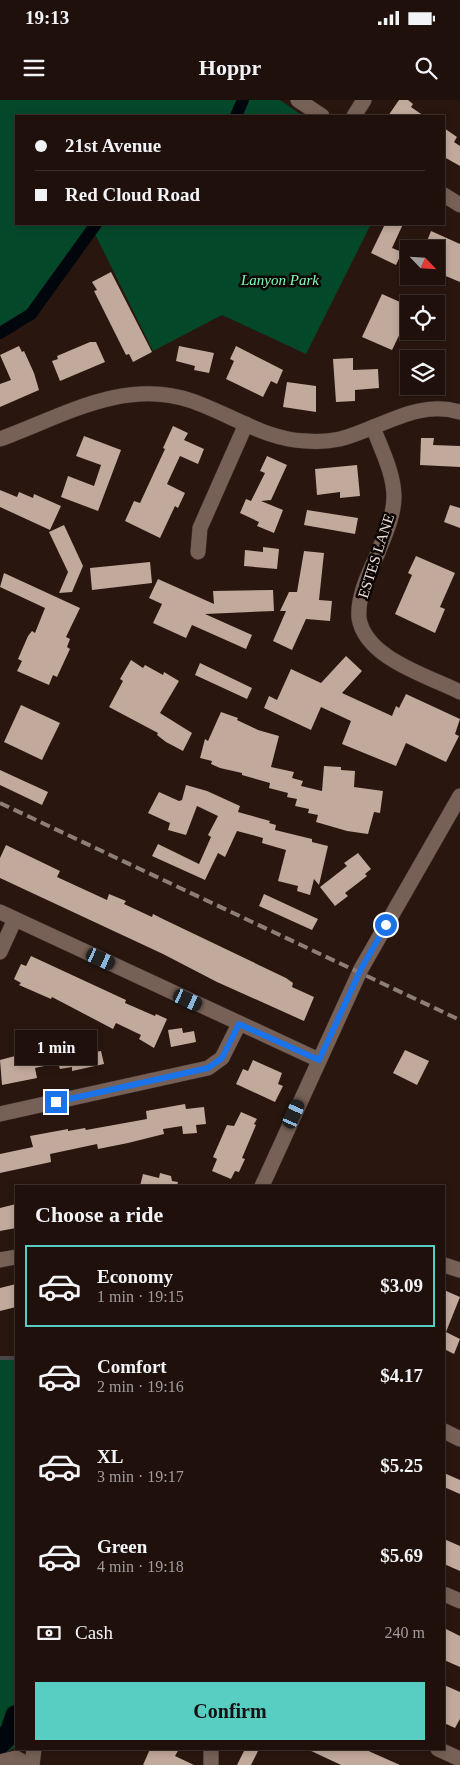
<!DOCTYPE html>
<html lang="en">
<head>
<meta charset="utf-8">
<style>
  body { margin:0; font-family:Georgia,serif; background:#271914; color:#f1f3f6; height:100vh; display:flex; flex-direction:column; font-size:19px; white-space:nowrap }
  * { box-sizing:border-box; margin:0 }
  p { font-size:16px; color:#a19d9d }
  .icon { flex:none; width:28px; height:28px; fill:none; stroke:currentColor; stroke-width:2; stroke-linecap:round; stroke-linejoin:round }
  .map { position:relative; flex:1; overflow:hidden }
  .sheet { position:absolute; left:15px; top:1085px; width:430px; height:565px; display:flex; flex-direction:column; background:#1f100b; border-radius:0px; box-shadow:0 2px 8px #0003,0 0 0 1px #3c302c }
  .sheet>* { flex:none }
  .banner { position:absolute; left:15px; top:15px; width:430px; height:110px; border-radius:0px; box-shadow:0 2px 8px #0003,0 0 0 1px #3c302c; display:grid; align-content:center; height:110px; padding:0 20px; background:#1f100b }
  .needle { width:32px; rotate:115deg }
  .buttons { position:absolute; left:400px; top:140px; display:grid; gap:10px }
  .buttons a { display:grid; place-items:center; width:45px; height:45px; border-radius:0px; background:#1f100b; box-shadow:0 2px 8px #0003,0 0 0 1px #3c302c; font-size:25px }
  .end { position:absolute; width:22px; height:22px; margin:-11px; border:6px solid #1a73e8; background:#fff; box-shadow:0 0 0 2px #fff }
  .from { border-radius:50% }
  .bubble { position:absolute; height:35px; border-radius:0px; background:#1f100b; box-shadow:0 2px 8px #0003,0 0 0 1px #3c302c; font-size:16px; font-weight:600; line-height:35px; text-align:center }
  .car { position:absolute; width:15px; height:30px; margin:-15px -8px; border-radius:6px; box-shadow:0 0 4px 1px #0007; background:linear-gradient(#222 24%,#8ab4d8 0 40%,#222 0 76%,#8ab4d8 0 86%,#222 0) }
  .banner b { display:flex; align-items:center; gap:18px; height:48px; font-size:19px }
  .banner b+b { border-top:1px solid #3c302c }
  .banner i { width:12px; height:12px; background:#f1f3f6 }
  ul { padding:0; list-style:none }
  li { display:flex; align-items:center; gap:15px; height:82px; margin:0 10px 8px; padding:0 10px; border:2px solid transparent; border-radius:0px }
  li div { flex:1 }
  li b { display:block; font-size:19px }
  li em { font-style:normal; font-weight:600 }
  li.current { border-color:#57cec1 }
  li>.icon { width:45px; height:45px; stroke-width:1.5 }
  h2 { padding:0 20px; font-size:22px; line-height:60px }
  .pay { display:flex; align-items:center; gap:12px; height:55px; padding:0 20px; font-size:19px }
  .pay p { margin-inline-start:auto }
  .primary-button { display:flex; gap:10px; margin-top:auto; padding:10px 20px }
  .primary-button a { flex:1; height:58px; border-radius:0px; background:#57cec1; color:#111; font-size:20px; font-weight:600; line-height:58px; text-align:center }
  .status { display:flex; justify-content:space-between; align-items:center; height:35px; padding:0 25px; background:#1f100b; direction:ltr }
  .status svg { height:14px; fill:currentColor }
  header { display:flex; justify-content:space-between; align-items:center; height:65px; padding:0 20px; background:#1f100b; font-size:22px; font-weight:600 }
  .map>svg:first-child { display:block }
</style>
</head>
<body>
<div class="status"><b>19:13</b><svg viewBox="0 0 49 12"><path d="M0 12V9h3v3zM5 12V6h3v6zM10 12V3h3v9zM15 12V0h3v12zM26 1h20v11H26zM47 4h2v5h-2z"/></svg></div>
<header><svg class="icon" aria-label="menu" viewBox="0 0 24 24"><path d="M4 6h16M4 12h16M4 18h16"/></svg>Hoppr<svg class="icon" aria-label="search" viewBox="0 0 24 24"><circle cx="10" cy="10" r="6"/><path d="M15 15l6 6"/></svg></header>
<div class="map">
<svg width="460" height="1665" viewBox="0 0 460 1665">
  <rect width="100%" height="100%" fill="#29160f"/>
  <g fill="#04482a">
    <path d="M 0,0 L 280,0 L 303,16 L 16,16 L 16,124 L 371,124 L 306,254 L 222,215 L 153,251 L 92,128 L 31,214 L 0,233 Z"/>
    <path d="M 0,1258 L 16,1258 L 16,1647 L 0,1656 Z"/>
  </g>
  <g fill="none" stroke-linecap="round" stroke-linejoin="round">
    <path stroke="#47474a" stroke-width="4" d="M 0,1258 L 16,1258"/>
    <g stroke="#00060c" stroke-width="12">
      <path d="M 236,16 L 243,0"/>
      <path d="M 0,233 L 31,214 L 96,124"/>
    </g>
    <path stroke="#00060c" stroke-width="22" d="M 0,1643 L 11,1632 L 16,1616"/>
  </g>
  <g fill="#c1a99b">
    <path d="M 399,0 L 408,0 L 413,4 L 411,7 L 424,16 L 388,16 Z"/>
    <path d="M 444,28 L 457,37 L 454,42 L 460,46 L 460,66 L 444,57 Z"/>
    <path d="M 385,124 L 403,124 L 392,148 L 402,152 L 396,165 L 371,153 Z"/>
    <path d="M 431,131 L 460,144 L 460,182 L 436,172 L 436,149 L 424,149 Z"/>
    <path d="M 111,172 L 152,252 L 133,262 L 129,254 L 126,255 L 94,191 L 97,190 L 92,182 Z"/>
    <path d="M 382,194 L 409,206 L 409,215 L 392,250 L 362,237 Z"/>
    <path d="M 90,242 L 96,242 L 105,262 L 60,281 L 52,261 L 58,259 L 57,256 Z"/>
    <path d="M 19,246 L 22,252 L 24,251 L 34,273 L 39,290 L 0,307 L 0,284 L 11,280 L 0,255 Z"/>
    <path d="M 179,246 L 214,253 L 209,273 L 194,270 L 195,266 L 176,261 Z"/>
    <path d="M 236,246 L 283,270 L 277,284 L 271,281 L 263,297 L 226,279 L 234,261 L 230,259 Z"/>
    <path d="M 353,258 L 353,270 L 378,269 L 379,288 L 355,290 L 355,301 L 336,302 L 333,259 Z"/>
    <path d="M 287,282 L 316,286 L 316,312 L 283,307 Z"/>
    <path d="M 173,326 L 188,333 L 184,340 L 204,349 L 198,364 L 180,356 L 167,384 L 185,393 L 178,408 L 175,406 L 160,438 L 125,421 L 134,401 L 140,403 L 165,349 L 163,348 Z"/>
    <path d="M 84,336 L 121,350 L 98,411 L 61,397 L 68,376 L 94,386 L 101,365 L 76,356 Z"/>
    <path d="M 421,338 L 434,338 L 433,345 L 460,346 L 460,367 L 420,365 Z"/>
    <path d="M 267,356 L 287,365 L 271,400 L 261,401 L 283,410 L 274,433 L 257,426 L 259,422 L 240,413 L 246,399 L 251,401 L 265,373 L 260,371 Z"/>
    <path d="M 357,365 L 360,396 L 340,398 L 340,392 L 317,395 L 315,369 Z"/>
    <path d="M 0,390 L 17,397 L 19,392 L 33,398 L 34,394 L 61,406 L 50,430 L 0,407 Z"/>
    <path d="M 450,405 L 460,408 L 460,428 L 444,422 Z"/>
    <path d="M 307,410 L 358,418 L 355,434 L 304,425 Z"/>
    <path d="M 64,425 L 83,466 L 72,492 L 59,493 L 68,472 L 49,432 Z"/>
    <path d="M 263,447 L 279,449 L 277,469 L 244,466 L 245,450 L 263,452 Z"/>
    <path d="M 304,451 L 324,453 L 319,500 L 332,501 L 330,521 L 306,519 L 292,550 L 273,541 L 286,511 L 280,511 L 289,492 L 297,492 Z"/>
    <path d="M 416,456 L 455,473 L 440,507 L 445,509 L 435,533 L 395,514 L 412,475 L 408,473 Z"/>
    <path d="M 150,462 L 152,483 L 92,490 L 90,468 Z"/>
    <path d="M 4,473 L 80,508 L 66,537 L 70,539 L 67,547 L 70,549 L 57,577 L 53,575 L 49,585 L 17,571 L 22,561 L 18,559 L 28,536 L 32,531 L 35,533 L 45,508 L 0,487 Z"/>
    <path d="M 158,479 L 214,504 L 213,491 L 273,490 L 274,511 L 205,514 L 252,535 L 246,549 L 192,525 L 186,538 L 153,523 L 162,504 L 149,498 Z"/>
    <path d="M 346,556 L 362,571 L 342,593 L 392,616 L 396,606 L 399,608 L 406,594 L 460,619 L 455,634 L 459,636 L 446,662 L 406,643 L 396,666 L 342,644 L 351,621 L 321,607 L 311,630 L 264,608 L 269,596 L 277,600 L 291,569 L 321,583 Z"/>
    <path d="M 131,560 L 143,568 L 145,565 L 163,575 L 164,572 L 179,581 L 160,613 L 192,633 L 183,651 L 166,642 L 157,635 L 158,633 L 109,607 L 123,581 L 120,579 Z"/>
    <path d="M 200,563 L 252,588 L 247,599 L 195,575 Z"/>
    <path d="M 21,605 L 60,623 L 42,660 L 4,642 Z"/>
    <path d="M 221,612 L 238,618 L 237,620 L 258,630 L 279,636 L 271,667 L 294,672 L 292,678 L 303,681 L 301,686 L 322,691 L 324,666 L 341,667 L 341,670 L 355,671 L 354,687 L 383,691 L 380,713 L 374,712 L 368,734 L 347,731 L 316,722 L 318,715 L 308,713 L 309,709 L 295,706 L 297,699 L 287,697 L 288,693 L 269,688 L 270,683 L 242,675 L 242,673 L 220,668 L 211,664 L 212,661 L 200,658 L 205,639 L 208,641 Z"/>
    <path d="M 0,670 L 48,692 L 42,705 L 0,685 Z"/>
    <path d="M 186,685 L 207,691 L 240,706 L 238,712 L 270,721 L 269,723 L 276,725 L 275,730 L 312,739 L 312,742 L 328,746 L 319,785 L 314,779 L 310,795 L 297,791 L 298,786 L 278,781 L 286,750 L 262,743 L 263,738 L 237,731 L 225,757 L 218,753 L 205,780 L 152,756 L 158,744 L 199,764 L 211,737 L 208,735 L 218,716 L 197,706 L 186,735 L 168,730 L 170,723 L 148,713 L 159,692 L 179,701 L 182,700 Z"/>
    <path d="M 6,745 L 60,771 L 57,777 L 107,800 L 109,794 L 126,801 L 124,804 L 152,817 L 153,814 L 165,820 L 286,878 L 293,883 L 292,887 L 314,897 L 304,921 L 217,882 L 163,854 L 0,778 L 0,758 Z"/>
    <path d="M 358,753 L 371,769 L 365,774 L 367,776 L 345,793 L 348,796 L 335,806 L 320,787 L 347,766 L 344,763 Z"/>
    <path d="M 264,794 L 318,819 L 312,830 L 259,806 Z"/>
    <path d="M 31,856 L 126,900 L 125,903 L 155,916 L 156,914 L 167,919 L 154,948 L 139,939 L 141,935 L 116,923 L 113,929 L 52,897 L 51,899 L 19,885 L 21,883 L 14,879 L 21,864 L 26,866 Z"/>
    <path d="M 182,928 L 183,933 L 194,931 L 196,942 L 171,947 L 168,930 Z"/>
    <path d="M 87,946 L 88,953 L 101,951 L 104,964 L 72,971 L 72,967 L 60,969 L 58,963 L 35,968 L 37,978 L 2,985 L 0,960 L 45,948 L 47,955 Z"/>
    <path d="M 405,950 L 429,961 L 417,985 L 393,973 Z"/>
    <path d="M 253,960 L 282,973 L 278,984 L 283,986 L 275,1002 L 236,984 L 243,969 L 248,971 Z"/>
    <path d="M 185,1004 L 186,1009 L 204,1007 L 206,1024 L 196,1025 L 197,1033 L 183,1034 L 182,1026 L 163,1029 L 164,1034 L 128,1043 L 98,1049 L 97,1044 L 50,1054 L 51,1062 L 0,1073 L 0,1054 L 33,1047 L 30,1036 L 68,1029 L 68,1031 L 85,1028 L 86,1030 L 147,1019 L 146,1011 Z"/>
    <path d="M 241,1012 L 257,1019 L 254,1024 L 256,1025 L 242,1058 L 245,1059 L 239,1072 L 235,1071 L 231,1079 L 212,1071 L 217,1059 L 213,1057 L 227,1025 L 234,1026 Z"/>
    <path d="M 160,1073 L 171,1076 L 172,1081 L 178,1082 L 177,1086 L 140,1086 L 143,1074 L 159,1078 Z"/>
    <path d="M 16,1104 L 16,1128 L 0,1131 L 0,1108 Z"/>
    <path d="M 16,1184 L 16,1207 L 0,1211 L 0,1188 Z"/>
    <path d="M 444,1190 L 460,1197 L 446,1232 L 460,1239 L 454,1254 L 444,1249 Z"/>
    <path d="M 444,1373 L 460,1380 L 460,1394 L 444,1387 Z"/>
    <path d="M 444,1439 L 460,1446 L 460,1471 L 444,1464 Z"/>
    <path d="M 444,1528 L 460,1536 L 460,1567 L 444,1560 Z"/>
    <path d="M 444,1585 L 460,1592 L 460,1619 L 455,1628 L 444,1623 Z"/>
    <path d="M 150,1649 L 179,1649 L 175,1656 L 194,1665 L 143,1665 Z"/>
    <path d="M 245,1649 L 259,1649 L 251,1665 L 237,1665 Z"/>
    <path d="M 307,1649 L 364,1649 L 400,1665 L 341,1665 Z"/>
  </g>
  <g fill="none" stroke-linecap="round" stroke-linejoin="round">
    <defs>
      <g id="minor">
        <path d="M 298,0 L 322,16"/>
        <path d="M 354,16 L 364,0"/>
        <path d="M 444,95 L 460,105"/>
        <path d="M 373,327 C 381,349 394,373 394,397 C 394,416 384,437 377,455 C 369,473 357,497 359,518 C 365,558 428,576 460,592"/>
        <path d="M 0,339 C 61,317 125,277 192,301 C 230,314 266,340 306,341 C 317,342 330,341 340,339 C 380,329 416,299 460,312"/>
        <path d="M 198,452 L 200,428 L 246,324"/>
        <path d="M 0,812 L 319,960"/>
        <path d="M 0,852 L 15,819"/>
        <path d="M 0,1014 L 208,968 L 222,958 L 239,924"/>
        <path d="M 262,1086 L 361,869 L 460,696"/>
        <path d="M 0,1160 L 16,1157"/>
        <path d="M 444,1165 L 460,1170"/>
        <path d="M 444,1331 L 460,1339"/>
        <path d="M 444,1494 L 460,1501"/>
        <path d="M 438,1649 L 460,1659"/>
        <path d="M 0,1662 L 16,1658 L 28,1665"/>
        <path d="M 32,1665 L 34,1649"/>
        <path d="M 211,1665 L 211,1649"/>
      </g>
    </defs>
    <use href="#minor" stroke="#3d2f2b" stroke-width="16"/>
    <use href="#minor" stroke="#776056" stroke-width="15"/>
    <path stroke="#8e7e78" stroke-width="4" stroke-dasharray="10 5" stroke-linecap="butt" d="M 0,703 L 460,920"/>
  </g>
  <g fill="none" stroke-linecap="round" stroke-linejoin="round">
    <path stroke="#1a73e8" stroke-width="6" d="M 56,1002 L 208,968 L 222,958 L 239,924 L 319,960 L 361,869 L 386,825"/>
  </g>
  <g text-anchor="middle" stroke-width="5" stroke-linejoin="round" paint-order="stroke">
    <g font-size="15" font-style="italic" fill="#80fcb9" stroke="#0c0503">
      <text x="280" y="185">Lanyon Park</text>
    </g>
    <g font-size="15" fill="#ecded9" stroke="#0c0503">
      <text transform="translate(376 456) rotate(-72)" y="5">ESTES LANE</text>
    </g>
  </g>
</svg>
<div class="buttons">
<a><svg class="needle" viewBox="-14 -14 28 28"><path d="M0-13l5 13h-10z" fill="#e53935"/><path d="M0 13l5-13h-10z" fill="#a19d9d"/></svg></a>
<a><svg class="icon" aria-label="locate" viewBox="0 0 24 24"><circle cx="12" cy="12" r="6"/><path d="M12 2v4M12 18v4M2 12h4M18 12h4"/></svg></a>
<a><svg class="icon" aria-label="layers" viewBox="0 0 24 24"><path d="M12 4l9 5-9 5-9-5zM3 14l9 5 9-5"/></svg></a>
</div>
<i class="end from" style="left:386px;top:825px"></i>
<i class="end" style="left:56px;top:1002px"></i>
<div class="bubble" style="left:15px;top:930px;width:82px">1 min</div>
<i class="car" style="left:101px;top:859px;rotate:115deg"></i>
<i class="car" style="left:188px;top:900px;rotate:115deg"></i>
<i class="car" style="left:294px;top:1014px;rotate:24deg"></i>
<div class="banner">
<b><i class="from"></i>21st Avenue</b>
<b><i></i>Red Cloud Road</b>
</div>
<section class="sheet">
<h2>Choose a ride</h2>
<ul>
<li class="current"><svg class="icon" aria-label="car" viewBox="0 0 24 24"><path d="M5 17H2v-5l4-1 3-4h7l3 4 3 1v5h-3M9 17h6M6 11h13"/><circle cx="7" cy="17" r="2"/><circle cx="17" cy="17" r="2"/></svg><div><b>Economy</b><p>1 min · 19:15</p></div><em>$3.09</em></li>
<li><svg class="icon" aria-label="car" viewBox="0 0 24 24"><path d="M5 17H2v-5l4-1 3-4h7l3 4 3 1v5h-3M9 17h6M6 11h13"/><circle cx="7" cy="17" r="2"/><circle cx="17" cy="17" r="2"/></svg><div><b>Comfort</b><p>2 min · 19:16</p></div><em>$4.17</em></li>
<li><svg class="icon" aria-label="car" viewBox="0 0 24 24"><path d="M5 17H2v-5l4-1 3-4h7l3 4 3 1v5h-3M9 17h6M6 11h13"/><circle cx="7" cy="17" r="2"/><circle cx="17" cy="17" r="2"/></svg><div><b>XL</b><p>3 min · 19:17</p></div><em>$5.25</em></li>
<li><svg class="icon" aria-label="car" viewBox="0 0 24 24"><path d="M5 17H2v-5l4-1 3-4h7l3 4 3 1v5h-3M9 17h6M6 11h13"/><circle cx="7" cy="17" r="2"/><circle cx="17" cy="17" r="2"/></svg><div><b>Green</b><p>4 min · 19:18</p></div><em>$5.69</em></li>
</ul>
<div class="pay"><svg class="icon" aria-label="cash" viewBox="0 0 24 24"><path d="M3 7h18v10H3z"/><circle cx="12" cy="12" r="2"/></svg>Cash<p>240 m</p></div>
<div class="primary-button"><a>Confirm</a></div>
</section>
</div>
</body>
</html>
